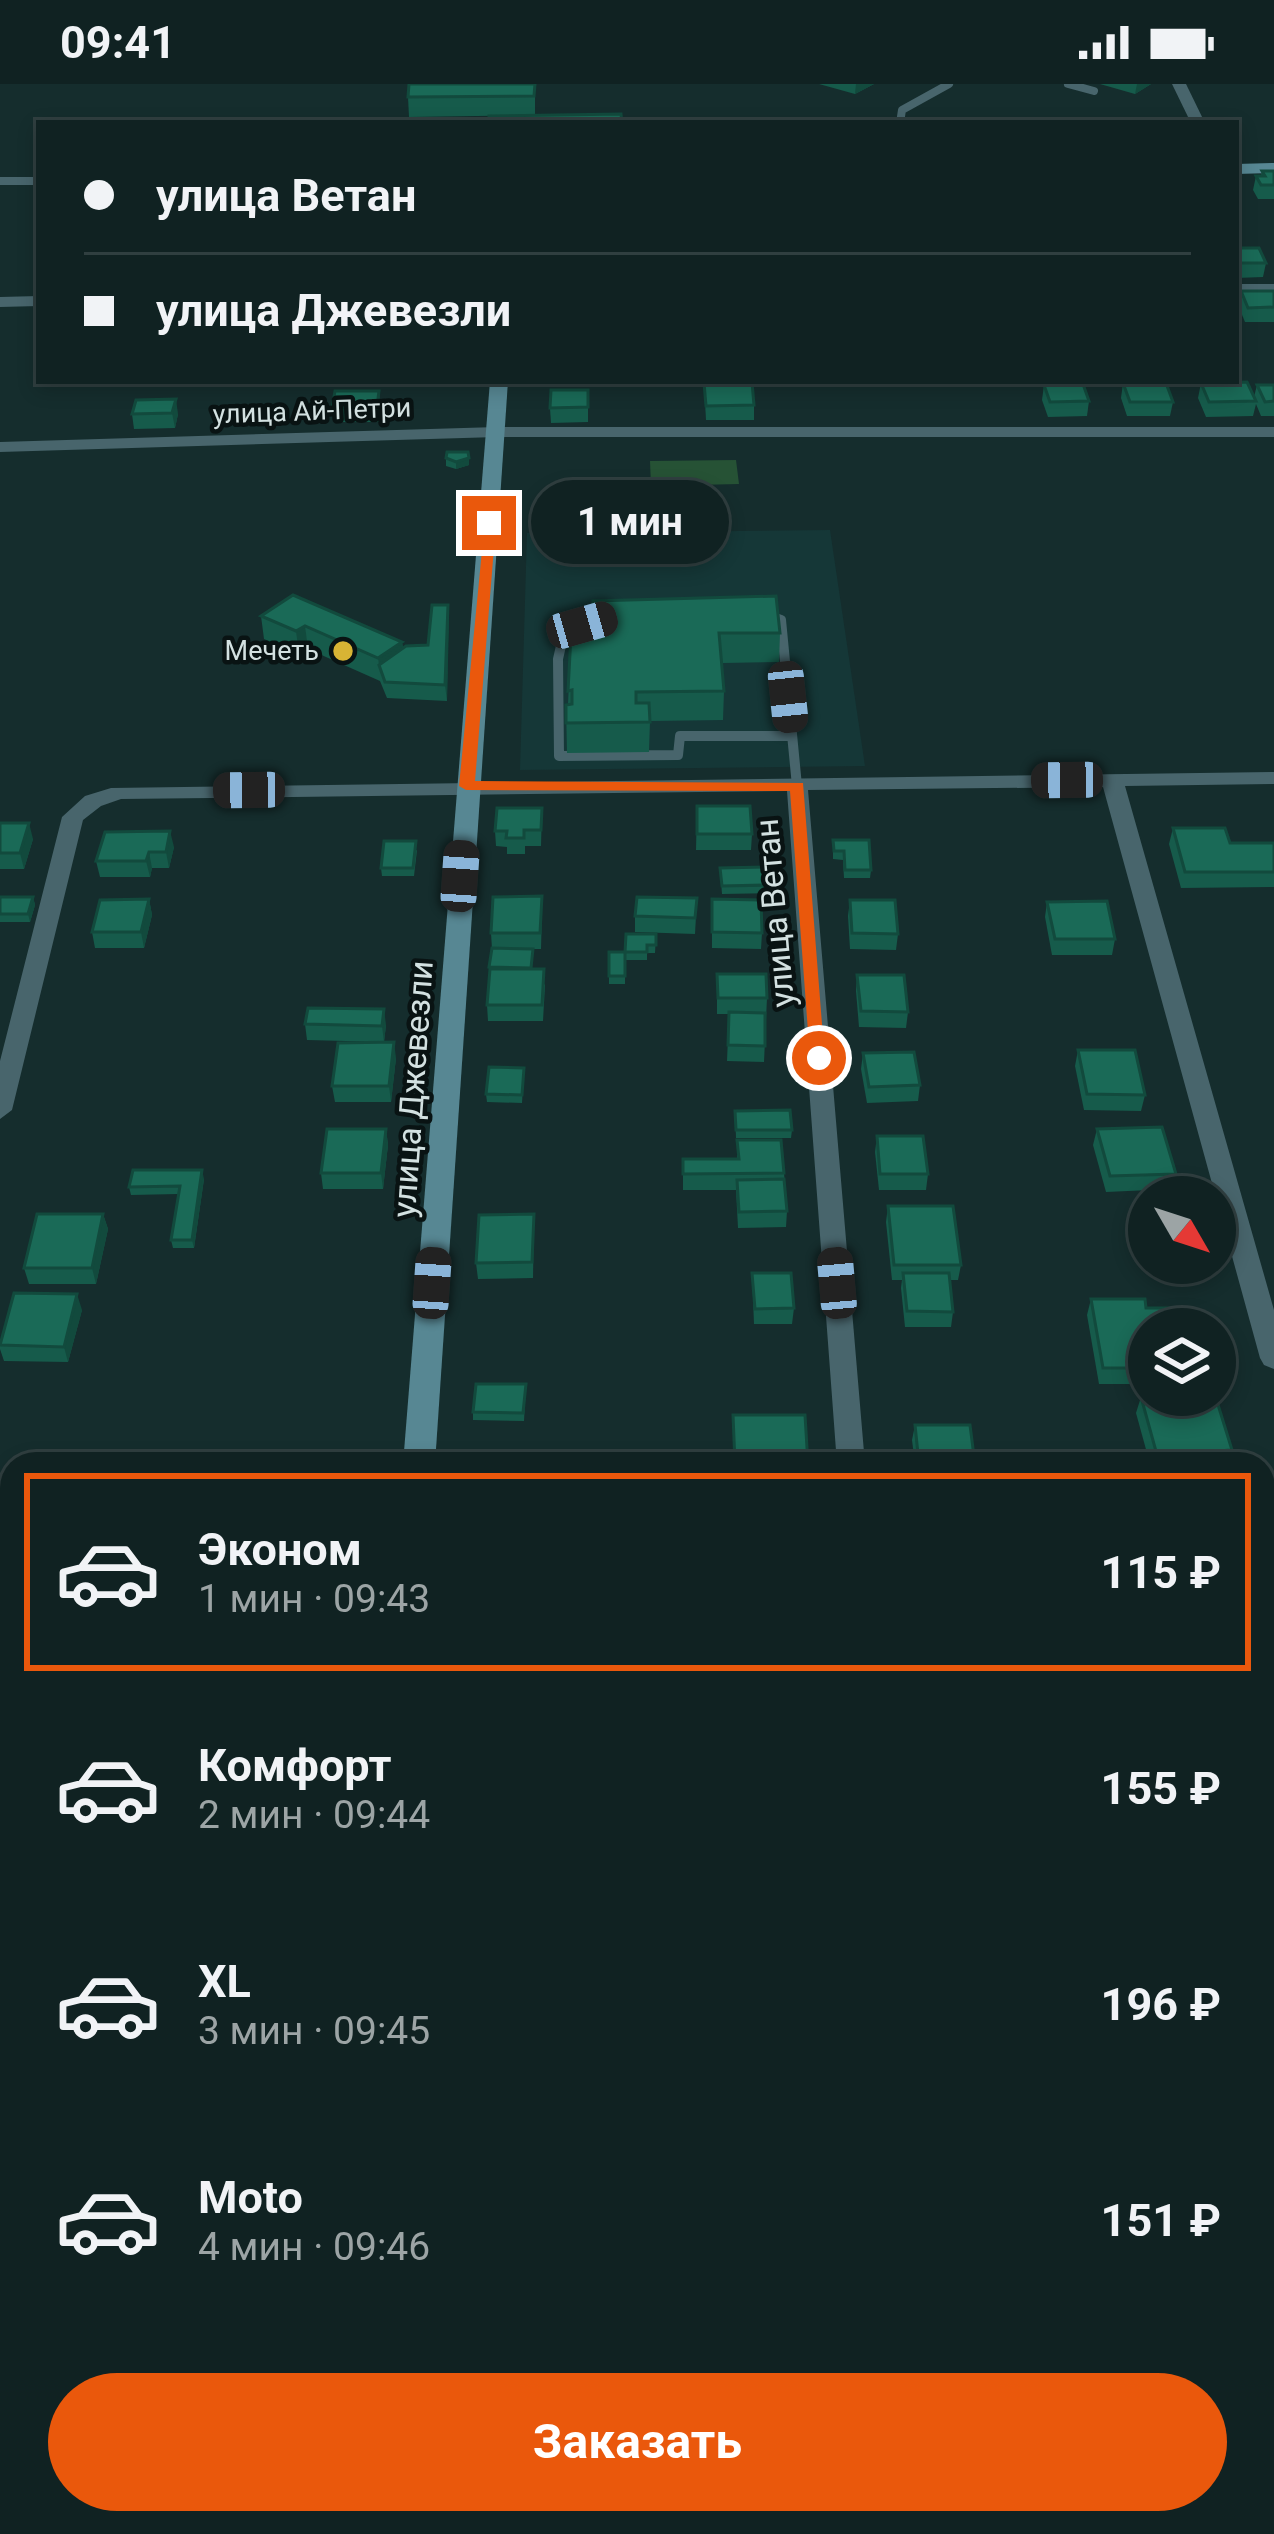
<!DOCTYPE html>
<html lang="ru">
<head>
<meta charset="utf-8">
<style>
  body { margin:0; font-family:Roboto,sans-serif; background:#192a2a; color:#f1f3f6; height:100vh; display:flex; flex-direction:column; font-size:45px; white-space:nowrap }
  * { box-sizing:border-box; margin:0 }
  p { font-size:39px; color:#9ca4a5 }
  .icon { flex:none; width:66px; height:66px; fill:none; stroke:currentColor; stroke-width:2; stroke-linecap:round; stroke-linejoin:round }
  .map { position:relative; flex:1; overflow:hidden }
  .panel { position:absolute; left:0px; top:1368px; width:1275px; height:1083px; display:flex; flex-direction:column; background:#102222; border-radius:36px 36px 0 0; box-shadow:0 6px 18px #0003,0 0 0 3px #303f40 }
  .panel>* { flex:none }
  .hud { position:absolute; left:36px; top:36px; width:1203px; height:264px; border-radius:0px; box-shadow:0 6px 18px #0003,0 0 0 3px #303f40; display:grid; align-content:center; height:264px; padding:0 48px; background:#102222 }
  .needle { width:78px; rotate:129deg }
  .tools { position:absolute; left:1128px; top:1092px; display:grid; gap:24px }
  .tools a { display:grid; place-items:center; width:108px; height:108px; border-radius:50%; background:#102222; box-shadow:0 6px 18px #0003,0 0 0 3px #303f40; font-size:60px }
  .end { position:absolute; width:54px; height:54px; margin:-27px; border:15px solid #ea580c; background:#fff; box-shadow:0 0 0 6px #fff }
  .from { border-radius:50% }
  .bubble { position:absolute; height:84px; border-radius:42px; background:#102222; box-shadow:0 6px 18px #0003,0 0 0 3px #303f40; font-size:39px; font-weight:700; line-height:84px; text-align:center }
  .car { position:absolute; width:36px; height:72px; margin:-36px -18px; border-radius:15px; box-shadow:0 0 9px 3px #0007; background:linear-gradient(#222 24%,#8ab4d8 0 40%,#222 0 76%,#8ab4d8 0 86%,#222 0) }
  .hud b { display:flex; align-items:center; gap:42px; height:114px; font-size:45px }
  .hud b+b { border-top:3px solid #303f40 }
  .hud i { width:30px; height:30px; background:#f1f3f6 }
  ul { padding:21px 0 0; list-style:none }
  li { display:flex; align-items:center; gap:36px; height:198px; margin:0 24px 18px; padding:0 24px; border:6px solid transparent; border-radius:0px }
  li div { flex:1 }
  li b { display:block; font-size:45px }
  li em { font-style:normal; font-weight:700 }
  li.selected { border-color:#ea580c }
  li>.icon { width:108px; height:108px; stroke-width:1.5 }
  .button { display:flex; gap:24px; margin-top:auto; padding:24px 48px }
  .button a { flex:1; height:138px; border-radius:72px; background:#ea580c; color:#fff; font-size:48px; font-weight:700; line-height:138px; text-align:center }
  .status { display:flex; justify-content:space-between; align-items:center; height:84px; padding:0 60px; background:#102222; direction:ltr }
  .status svg { height:33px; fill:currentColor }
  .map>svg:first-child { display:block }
</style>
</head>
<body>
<div class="status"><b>09:41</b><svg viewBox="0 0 49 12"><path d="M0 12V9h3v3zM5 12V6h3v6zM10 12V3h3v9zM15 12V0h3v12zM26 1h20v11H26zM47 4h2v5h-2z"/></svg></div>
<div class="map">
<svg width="1274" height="2450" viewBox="0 0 1274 2450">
  <rect width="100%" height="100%" fill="#152d2d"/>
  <path fill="#153737" d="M 830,446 L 865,682 L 520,686 L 527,449 Z"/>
  <path fill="#265235" d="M 736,376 L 739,400 L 651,402 L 650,377 Z"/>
  <rect fill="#245a38" x="1263" y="1582" width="11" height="166"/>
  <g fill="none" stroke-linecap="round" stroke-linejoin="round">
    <g stroke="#48656c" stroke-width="8">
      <path d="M 1068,0 L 1094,7"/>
      <path d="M 900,39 L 902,26 L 949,0"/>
      <path d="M 946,39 L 1159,39"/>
    </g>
    <g stroke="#48656c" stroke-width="10">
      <path d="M 764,530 L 781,536 L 797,702"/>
      <path d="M 587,540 L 563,553 L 558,575 L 559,672 L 678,671 L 680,652 L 792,652"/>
    </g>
    <g fill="#48656c" fill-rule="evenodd">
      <path d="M 1172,0 L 1186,0 L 1205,39 L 1191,39 Z"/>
      <rect x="0" y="93" width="39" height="8"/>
      <rect x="1236" y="200" width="38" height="10"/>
      <path d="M 39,212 L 39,222 L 0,223 L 0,213 Z"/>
      <path d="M 497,343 L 1274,343 L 1274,353 L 497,353 L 0,368 L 0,358 Z"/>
      <path d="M 1274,688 L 1274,700 L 1125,702 L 1274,1226 L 1274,1285 L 1264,1281 L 1260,1274 L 1103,703 L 808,706 L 865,1380 L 837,1380 L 787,707 L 121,715 L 101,722 L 83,736 L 12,1026 L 0,1035 L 0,977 L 62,733 L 85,712 L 111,704 Z"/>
    </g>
    <g fill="#578793" fill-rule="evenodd">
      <path d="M 1274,79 L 1274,89 L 1236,90 L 1236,80 Z"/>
      <path d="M 490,297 L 508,297 L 435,1380 L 403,1380 Z"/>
    </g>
  </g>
  <g fill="#165b4b">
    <path d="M 535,0 L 535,31 L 409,33 L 408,13 Z"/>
    <path d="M 819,0 L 874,0 L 855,10 Z"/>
    <path d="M 1100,0 L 1151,0 L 1135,10 Z"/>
    <path d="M 1262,87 L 1274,87 L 1274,115 L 1258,115 L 1253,106 L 1256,92 L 1261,92 Z"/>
    <path d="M 1236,164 L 1266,179 L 1263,193 L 1236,194 Z"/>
    <path d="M 1241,207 L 1274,207 L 1274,238 L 1245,238 L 1238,221 Z"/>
    <path d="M 704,299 L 754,321 L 754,336 L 706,336 Z"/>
    <path d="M 1123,299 L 1173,318 L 1170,332 L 1127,332 L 1121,314 Z"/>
    <path d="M 1201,299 L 1254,313 L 1257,301 L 1274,301 L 1274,332 L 1261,332 L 1256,320 L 1253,332 L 1206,333 L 1198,314 Z"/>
    <path d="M 1044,301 L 1089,317 L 1087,332 L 1048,333 L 1042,316 Z"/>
    <path d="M 588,306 L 588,338 L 551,339 L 550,324 Z"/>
    <path d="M 379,307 L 380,321 L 379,338 L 334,338 L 332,324 Z"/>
    <path d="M 132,330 L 178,330 L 175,344 L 134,345 Z"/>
    <path d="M 446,374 L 469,381 L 456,385 L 446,382 Z"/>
    <path d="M 448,521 L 447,617 L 387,614 L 380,597 L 308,565 L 299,570 L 264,555 L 261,532 L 402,558 L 403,564 L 428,561 Z"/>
    <path d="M 572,532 L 780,549 L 779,578 L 722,579 L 724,607 L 723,636 L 650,637 L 649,668 L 567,669 L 566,621 L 568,620 Z"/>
    <path d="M 697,722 L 752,750 L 751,766 L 696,766 Z"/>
    <path d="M 542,724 L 541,762 L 525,762 L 525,770 L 507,770 L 507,763 L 496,762 L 495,747 Z"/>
    <path d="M 0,739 L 33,755 L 24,785 L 0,785 Z"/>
    <path d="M 1173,744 L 1230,759 L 1274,759 L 1274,803 L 1181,804 L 1169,760 Z"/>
    <path d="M 833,756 L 871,786 L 870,794 L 844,794 L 843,776 L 833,775 Z"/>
    <path d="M 174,763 L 169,784 L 152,784 L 150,793 L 100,793 L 96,777 Z"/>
    <path d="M 417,766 L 414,792 L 382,792 L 381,784 Z"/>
    <path d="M 720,784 L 770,801 L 770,809 L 722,810 Z"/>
    <path d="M 0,813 L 33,813 L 35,821 L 30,838 L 0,838 Z"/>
    <path d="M 697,814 L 695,850 L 635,848 L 635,832 Z"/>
    <path d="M 149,815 L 152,831 L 144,864 L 95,864 L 92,848 Z"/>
    <path d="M 712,815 L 762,849 L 761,865 L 712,864 Z"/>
    <path d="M 850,816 L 898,850 L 896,866 L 850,865 L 848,832 Z"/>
    <path d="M 1047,818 L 1115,855 L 1112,871 L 1052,871 L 1045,833 Z"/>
    <path d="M 542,828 L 541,865 L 530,865 L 533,865 L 532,885 L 545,901 L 543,937 L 488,937 L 487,921 L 492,865 L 491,849 Z"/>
    <path d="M 656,850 L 655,869 L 647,869 L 647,876 L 625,876 L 625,900 L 609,900 L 609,868 L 625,868 Z"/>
    <path d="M 717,890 L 767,914 L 764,978 L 727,977 L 729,930 L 717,930 Z"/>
    <path d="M 857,891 L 908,928 L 906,944 L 859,943 L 856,907 Z"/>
    <path d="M 305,940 L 386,941 L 384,958 L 307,956 Z"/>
    <path d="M 1078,966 L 1145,1011 L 1141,1027 L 1084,1026 L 1075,982 Z"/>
    <path d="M 863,969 L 920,1001 L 918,1017 L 867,1019 L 861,985 Z"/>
    <path d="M 396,974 L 391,1018 L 335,1018 L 332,1002 Z"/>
    <path d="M 524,984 L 522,1019 L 487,1018 L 486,1010 Z"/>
    <path d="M 735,1027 L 792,1046 L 791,1054 L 736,1054 Z"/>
    <path d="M 386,1045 L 388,1061 L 383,1105 L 323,1105 L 321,1089 Z"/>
    <path d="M 1097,1045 L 1176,1090 L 1172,1105 L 1106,1108 L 1093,1061 Z"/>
    <path d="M 877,1052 L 928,1090 L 926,1106 L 879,1106 L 875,1068 Z"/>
    <path d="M 737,1056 L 784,1089 L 787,1127 L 786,1143 L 738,1144 L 736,1106 L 683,1106 L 683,1075 L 737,1075 Z"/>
    <path d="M 204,1095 L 194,1164 L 173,1164 L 171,1156 L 178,1110 L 131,1111 L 129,1103 Z"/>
    <path d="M 888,1122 L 961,1181 L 958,1196 L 950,1196 L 953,1228 L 951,1243 L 905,1243 L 901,1204 L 902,1196 L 892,1196 L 886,1138 Z"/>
    <path d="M 103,1130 L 108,1145 L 96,1200 L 29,1200 L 24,1184 Z"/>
    <path d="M 534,1130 L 533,1194 L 478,1195 L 476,1179 Z"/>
    <path d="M 752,1189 L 794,1224 L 792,1240 L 754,1240 Z"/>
    <path d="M 1091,1215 L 1146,1224 L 1149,1245 L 1149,1300 L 1099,1300 L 1087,1231 Z"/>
    <path d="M 82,1226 L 68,1278 L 4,1277 L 0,1265 L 0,1257 Z"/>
    <path d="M 526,1300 L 524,1337 L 473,1336 L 473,1328 Z"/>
    <path d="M 1141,1313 L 1232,1366 L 1227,1380 L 1150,1380 L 1136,1329 Z"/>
    <path d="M 915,1341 L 975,1380 L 915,1380 L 912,1356 Z"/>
  </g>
  <g fill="#124a3d">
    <path d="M 856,0 L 874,0 L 855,10 Z"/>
    <path d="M 1137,0 L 1151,0 L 1135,10 Z"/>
    <path d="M 176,315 L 178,330 L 175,344 L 172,329 Z"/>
    <path d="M 469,374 L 469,381 L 456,385 L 456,378 Z"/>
    <path d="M 448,521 L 449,537 L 447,617 L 445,601 Z"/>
    <path d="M 305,542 L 308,565 L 299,570 L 296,547 Z"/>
    <path d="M 402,558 L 404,581 L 379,581 L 378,574 Z"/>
    <path d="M 29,739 L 33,755 L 24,785 L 20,769 Z"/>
    <path d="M 170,747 L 174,763 L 169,784 L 166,768 Z"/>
    <path d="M 149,768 L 152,784 L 150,793 L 146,777 Z"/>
    <path d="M 33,813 L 35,821 L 30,838 L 28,830 Z"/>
    <path d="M 149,815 L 152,831 L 144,864 L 141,848 Z"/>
    <path d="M 384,925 L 386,941 L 384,958 L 382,942 Z"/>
    <path d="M 394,958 L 396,974 L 391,1018 L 389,1002 Z"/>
    <path d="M 386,1045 L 388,1061 L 383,1105 L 381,1089 Z"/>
    <path d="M 202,1086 L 204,1095 L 194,1164 L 192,1156 Z"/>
    <path d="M 103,1130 L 108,1145 L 96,1200 L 92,1184 Z"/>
    <path d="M 77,1210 L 82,1226 L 68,1278 L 64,1263 Z"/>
  </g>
  <g fill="#1a6a57" stroke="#124a3d" stroke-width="3">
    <path d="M 409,0 L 535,0 L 534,12 L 408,13 Z"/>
    <path d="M 621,30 L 622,39 L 489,39 L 489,32 Z"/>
    <path d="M 1262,87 L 1274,87 L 1274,101 L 1261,101 L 1256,92 L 1265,92 Z"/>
    <path d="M 1236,164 L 1259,164 L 1266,179 L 1236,179 Z"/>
    <path d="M 1241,207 L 1274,207 L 1274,223 L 1248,224 Z"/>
    <path d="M 752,298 L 754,321 L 706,322 L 704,299 Z"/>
    <path d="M 1247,298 L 1256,317 L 1209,318 L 1201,299 Z"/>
    <path d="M 1123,299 L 1166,299 L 1173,318 L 1130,318 Z"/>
    <path d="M 1083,300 L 1089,317 L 1050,318 L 1044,301 Z"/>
    <path d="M 1257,301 L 1274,301 L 1274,317 L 1265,318 Z"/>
    <path d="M 551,306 L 588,306 L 588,323 L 550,324 Z"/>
    <path d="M 335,307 L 379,307 L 377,323 L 332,324 Z"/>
    <path d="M 176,315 L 172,329 L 132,330 L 136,316 Z"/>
    <path d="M 447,368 L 468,368 L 469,374 L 456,378 L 446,374 Z"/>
    <path d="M 293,511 L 402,558 L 378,574 L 305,542 L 296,547 L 261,532 Z"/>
    <path d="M 776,512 L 780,549 L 719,549 L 724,607 L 636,608 L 636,619 L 649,619 L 650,638 L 566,639 L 566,621 L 572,620 L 572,606 L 568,607 L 572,532 L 593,532 L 593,517 Z"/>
    <path d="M 432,521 L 448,521 L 445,601 L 385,598 L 379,581 L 406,562 L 428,561 Z"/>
    <path d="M 697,722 L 750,722 L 752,750 L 697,750 Z"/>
    <path d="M 497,724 L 542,724 L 541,746 L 524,746 L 524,754 L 506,754 L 507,747 L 495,747 Z"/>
    <path d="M 0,739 L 29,739 L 20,769 L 0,769 Z"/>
    <path d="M 1173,744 L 1225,744 L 1230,759 L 1274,759 L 1274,788 L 1185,788 Z"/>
    <path d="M 170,747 L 166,768 L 149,768 L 146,777 L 96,777 L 105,748 Z"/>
    <path d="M 833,756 L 869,756 L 871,786 L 845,786 L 844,767 L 834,767 Z"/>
    <path d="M 384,757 L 416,757 L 413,784 L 381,784 Z"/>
    <path d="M 769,783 L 770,801 L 722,802 L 720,784 Z"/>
    <path d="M 542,812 L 540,849 L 491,849 L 493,813 Z"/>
    <path d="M 0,813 L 33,813 L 28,830 L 0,830 Z"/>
    <path d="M 637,813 L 697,814 L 695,834 L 635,832 Z"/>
    <path d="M 149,815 L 141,848 L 92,848 L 100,816 Z"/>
    <path d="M 712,815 L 761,816 L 762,849 L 712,848 Z"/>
    <path d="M 850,816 L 895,816 L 898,850 L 852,849 Z"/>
    <path d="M 1107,817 L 1115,855 L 1055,855 L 1047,818 Z"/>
    <path d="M 626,850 L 656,850 L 656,861 L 647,861 L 647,868 L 625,868 L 625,892 L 609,892 L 609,868 L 625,868 Z"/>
    <path d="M 492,864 L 533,865 L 531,884 L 489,883 Z"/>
    <path d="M 490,885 L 544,885 L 542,921 L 487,921 Z"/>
    <path d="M 717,890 L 766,890 L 767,914 L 718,914 Z"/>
    <path d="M 857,891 L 904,891 L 908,928 L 861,927 Z"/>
    <path d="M 308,924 L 384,925 L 382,942 L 305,940 Z"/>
    <path d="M 729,928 L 765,929 L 765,962 L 728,961 Z"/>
    <path d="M 394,958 L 389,1002 L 332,1002 L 338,959 Z"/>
    <path d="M 1078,966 L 1135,966 L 1145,1011 L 1087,1010 Z"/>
    <path d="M 914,968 L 920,1001 L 869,1003 L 863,969 Z"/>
    <path d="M 489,983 L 524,984 L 522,1011 L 486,1010 Z"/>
    <path d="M 790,1026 L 792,1046 L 736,1046 L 735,1027 Z"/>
    <path d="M 1162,1043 L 1176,1090 L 1110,1092 L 1097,1045 Z"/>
    <path d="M 327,1045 L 386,1045 L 381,1089 L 321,1089 Z"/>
    <path d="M 877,1052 L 923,1052 L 928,1090 L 880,1090 Z"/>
    <path d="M 737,1056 L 781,1056 L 784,1089 L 683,1090 L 683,1075 L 739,1075 Z"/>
    <path d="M 133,1086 L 202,1086 L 192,1156 L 171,1156 L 180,1102 L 129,1103 Z"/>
    <path d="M 784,1095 L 787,1127 L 739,1128 L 737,1096 Z"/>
    <path d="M 888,1122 L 953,1122 L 961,1181 L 894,1181 Z"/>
    <path d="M 37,1130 L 103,1130 L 92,1184 L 24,1184 Z"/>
    <path d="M 534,1130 L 532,1178 L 476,1179 L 479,1131 Z"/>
    <path d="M 752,1189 L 791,1189 L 794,1224 L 755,1225 Z"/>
    <path d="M 903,1189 L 949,1189 L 953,1228 L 907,1227 Z"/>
    <path d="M 14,1209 L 77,1210 L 64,1263 L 0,1261 Z"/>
    <path d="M 1091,1215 L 1145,1215 L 1146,1224 L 1182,1224 L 1186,1245 L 1149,1245 L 1149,1284 L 1103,1284 Z"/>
    <path d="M 476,1300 L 526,1300 L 523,1329 L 473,1328 Z"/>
    <path d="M 1215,1311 L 1232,1366 L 1157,1371 L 1141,1313 Z"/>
    <path d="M 733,1331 L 805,1331 L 808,1380 L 735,1380 Z"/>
    <path d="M 915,1341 L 970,1341 L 975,1380 L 919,1380 Z"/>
  </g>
  <path fill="#ea580c" d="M 485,436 L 496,439 L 475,697 L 803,699 L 825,978 L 810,974 L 790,707 L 466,706 L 459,702 Z"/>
  <circle fill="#d8b434" stroke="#091313" stroke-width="4.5" cx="343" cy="567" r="12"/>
  <g text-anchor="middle" stroke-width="9" stroke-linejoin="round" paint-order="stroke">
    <g font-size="27" fill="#d3e1e1" stroke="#091313">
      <text transform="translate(312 327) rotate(-2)" y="9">улица Ай-Петри</text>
    </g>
    <g font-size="27" fill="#d3e1e1" stroke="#091313" text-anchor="end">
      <text x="319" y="576">Мечеть</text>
    </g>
    <g font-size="33" fill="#d3e1e1" stroke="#091313">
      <text transform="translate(774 829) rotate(-95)" y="12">улица Ветан</text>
      <text transform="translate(412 1005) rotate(-86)" y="12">улица Джевезли</text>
    </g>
  </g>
</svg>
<div class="tools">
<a><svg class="needle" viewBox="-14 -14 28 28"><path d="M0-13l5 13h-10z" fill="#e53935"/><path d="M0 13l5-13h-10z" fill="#9ca4a5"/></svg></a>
<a><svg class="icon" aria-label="layers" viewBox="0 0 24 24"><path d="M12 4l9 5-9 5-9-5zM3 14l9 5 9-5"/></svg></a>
</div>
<i class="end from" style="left:819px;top:974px"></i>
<i class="end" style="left:489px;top:439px"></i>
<div class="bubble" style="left:531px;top:396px;width:198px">1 мин</div>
<i class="car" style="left:582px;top:541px;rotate:74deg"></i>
<i class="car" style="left:788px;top:613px;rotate:174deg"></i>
<i class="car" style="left:1067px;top:696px;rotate:269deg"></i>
<i class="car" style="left:249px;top:706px;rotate:269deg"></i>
<i class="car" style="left:460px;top:792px;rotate:4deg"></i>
<i class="car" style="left:432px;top:1199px;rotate:4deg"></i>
<i class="car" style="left:837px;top:1199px;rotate:355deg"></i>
<div class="hud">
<b><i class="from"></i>улица Ветан</b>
<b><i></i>улица Джевезли</b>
</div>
<section class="panel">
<ul>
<li class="selected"><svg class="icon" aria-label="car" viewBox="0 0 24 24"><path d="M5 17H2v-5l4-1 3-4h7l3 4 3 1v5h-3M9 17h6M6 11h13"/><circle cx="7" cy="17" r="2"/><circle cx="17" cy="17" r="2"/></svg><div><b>Эконом</b><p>1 мин · 09:43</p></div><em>115 ₽</em></li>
<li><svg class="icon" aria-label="car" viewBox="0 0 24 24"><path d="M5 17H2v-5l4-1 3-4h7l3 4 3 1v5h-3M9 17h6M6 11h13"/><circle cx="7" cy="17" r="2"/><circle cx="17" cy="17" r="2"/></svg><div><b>Комфорт</b><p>2 мин · 09:44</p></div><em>155 ₽</em></li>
<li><svg class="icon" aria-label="car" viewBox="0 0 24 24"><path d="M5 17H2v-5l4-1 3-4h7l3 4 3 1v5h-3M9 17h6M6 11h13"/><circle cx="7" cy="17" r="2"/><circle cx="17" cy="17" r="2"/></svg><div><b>XL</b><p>3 мин · 09:45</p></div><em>196 ₽</em></li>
<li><svg class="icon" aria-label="car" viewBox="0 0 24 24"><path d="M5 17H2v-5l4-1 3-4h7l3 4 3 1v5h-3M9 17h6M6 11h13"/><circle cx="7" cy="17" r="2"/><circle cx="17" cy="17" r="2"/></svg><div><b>Moto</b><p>4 мин · 09:46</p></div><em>151 ₽</em></li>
</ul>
<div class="button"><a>Заказать</a></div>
</section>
</div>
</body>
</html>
